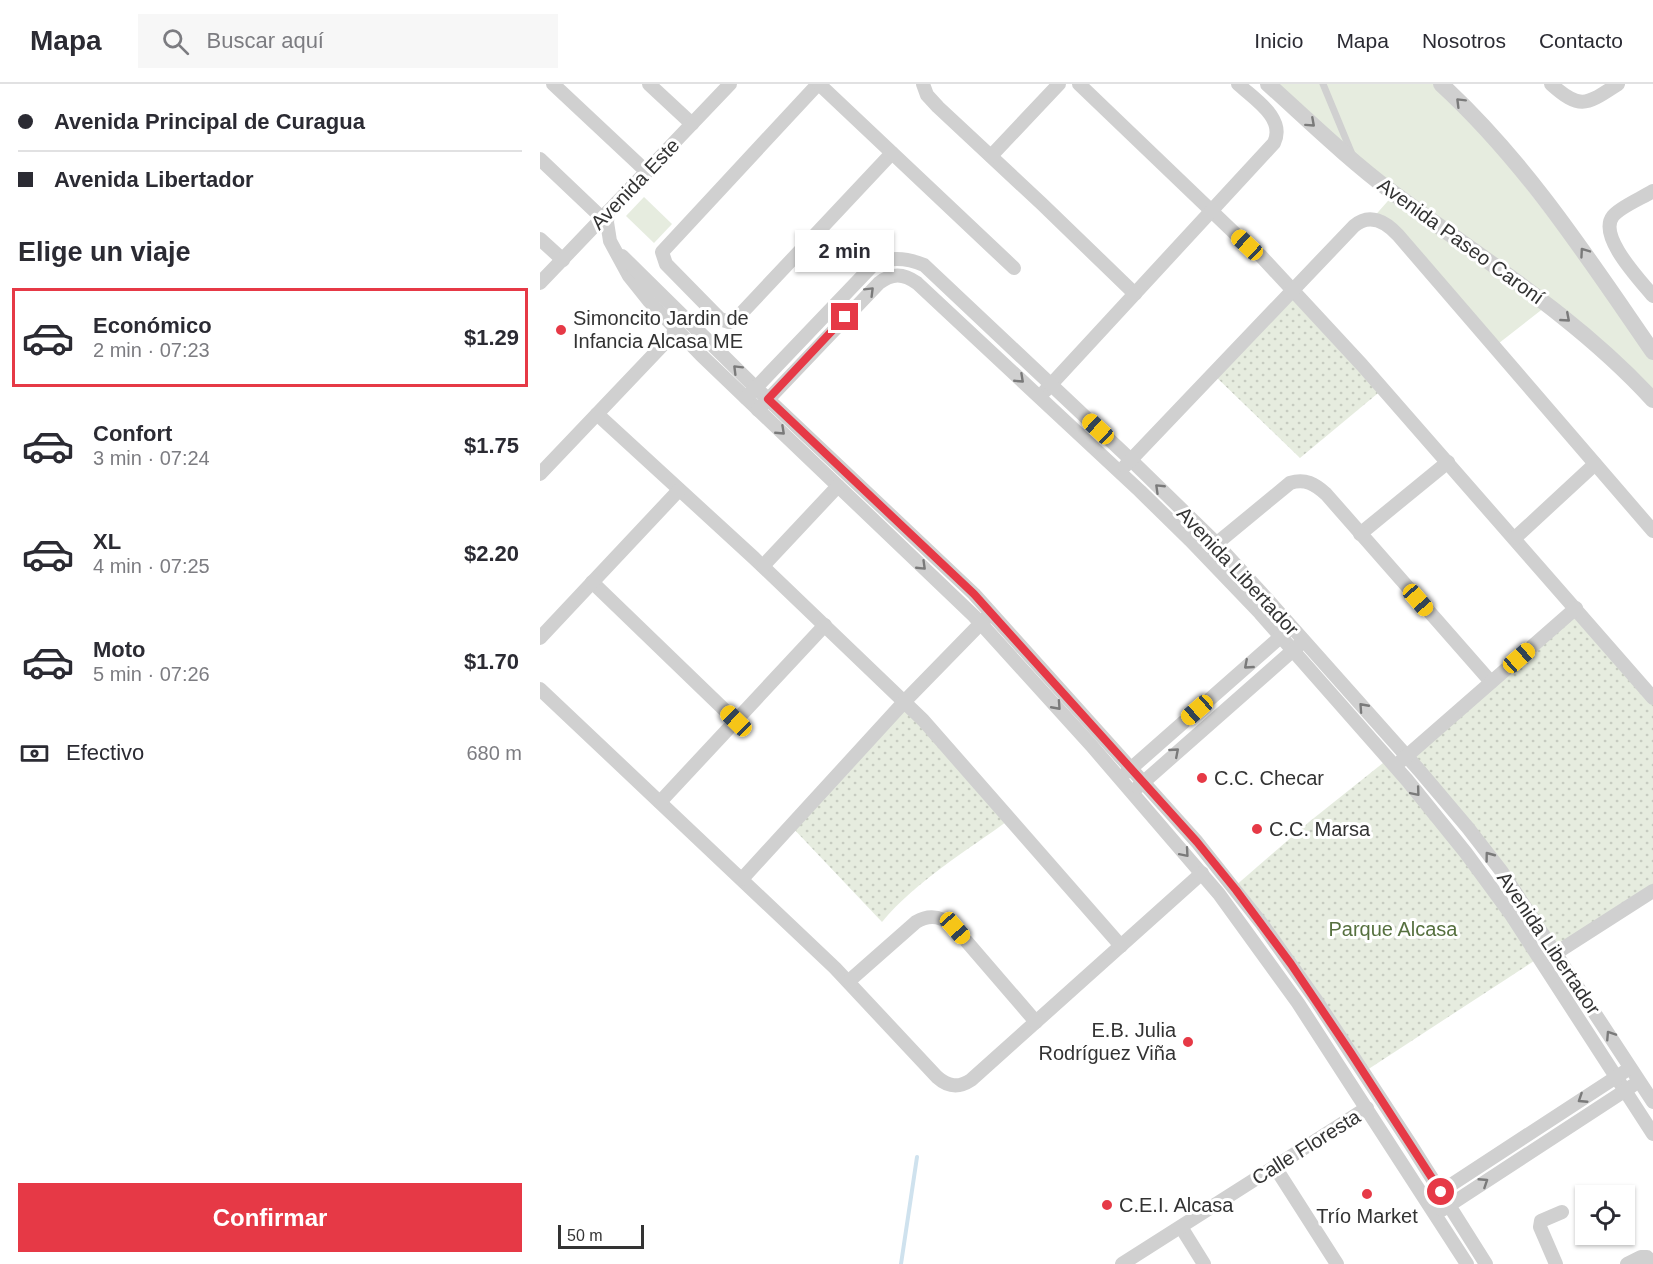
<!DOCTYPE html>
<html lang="es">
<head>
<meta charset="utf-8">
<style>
  body { margin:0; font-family:Arial,sans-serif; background:#f7f7f7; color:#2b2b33; height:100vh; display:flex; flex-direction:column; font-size:22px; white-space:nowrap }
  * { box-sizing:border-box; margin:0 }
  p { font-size:20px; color:#7c7c81 }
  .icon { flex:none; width:33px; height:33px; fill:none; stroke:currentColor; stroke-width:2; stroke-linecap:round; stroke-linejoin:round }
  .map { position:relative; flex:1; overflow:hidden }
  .details { display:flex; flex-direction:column; background:#fff; width:540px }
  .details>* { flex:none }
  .hud { display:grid; align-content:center; height:132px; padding:0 18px; background:#fff }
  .tools { position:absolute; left:1035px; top:1101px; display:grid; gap:12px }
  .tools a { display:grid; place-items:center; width:60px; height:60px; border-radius:0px; background:#fff; box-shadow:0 2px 4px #0004; font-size:30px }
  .scale { position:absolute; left:18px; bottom:15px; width:86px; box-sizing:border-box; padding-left:6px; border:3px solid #333; border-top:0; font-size:16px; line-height:21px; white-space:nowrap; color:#333; -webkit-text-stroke:4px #fff; paint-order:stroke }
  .end { position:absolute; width:27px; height:27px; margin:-14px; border:8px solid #e63946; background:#fff; box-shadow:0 0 0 3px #fff }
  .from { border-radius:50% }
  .bubble { position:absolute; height:42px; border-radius:0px; background:#fff; box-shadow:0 2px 4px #0004; font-size:20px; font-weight:600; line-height:42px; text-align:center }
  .car { position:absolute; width:18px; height:36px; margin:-18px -9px; border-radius:8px; box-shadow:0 0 4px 2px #0007; background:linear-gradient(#f5c518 24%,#345 0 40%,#f5c518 0 76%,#345 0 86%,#f5c518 0) }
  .hud b { display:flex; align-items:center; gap:21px; height:57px; font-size:22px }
  .hud b+b { border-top:2px solid #e1e1e2 }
  .hud i { width:15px; height:15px; background:#2b2b33 }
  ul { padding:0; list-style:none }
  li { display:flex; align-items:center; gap:18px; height:99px; margin:0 12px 9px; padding:0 6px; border:3px solid transparent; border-radius:0px }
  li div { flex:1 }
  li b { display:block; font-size:22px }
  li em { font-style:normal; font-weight:600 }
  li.current { border-color:#e63946 }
  li>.icon { width:54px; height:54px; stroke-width:1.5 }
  h2 { padding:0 18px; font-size:27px; line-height:72px }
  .pay { display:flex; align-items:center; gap:15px; height:66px; padding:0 18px; font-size:22px }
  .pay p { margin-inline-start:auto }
  .cta { display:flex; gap:12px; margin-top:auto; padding:12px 18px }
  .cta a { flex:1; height:69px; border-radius:0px; background:#e63946; color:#fff; font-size:24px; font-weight:600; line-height:69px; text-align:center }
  header { display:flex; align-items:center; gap:36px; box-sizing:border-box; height:84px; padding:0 30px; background:#fff; border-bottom:2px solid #e1e1e2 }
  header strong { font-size:28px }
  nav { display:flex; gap:33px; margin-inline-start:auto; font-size:21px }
  .search { width:420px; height:54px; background:#f7f7f7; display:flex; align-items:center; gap:15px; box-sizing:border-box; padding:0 21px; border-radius:0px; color:#7c7c81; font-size:22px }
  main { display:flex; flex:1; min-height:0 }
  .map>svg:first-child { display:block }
</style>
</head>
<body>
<header>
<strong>Mapa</strong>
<div class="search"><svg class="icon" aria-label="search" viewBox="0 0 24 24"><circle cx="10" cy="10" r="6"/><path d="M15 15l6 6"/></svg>Buscar aquí</div>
<nav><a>Inicio</a><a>Mapa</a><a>Nosotros</a><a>Contacto</a></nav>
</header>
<main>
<section class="details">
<div class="hud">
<b><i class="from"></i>Avenida Principal de Curagua</b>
<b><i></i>Avenida Libertador</b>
</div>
<h2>Elige un viaje</h2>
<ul>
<li class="current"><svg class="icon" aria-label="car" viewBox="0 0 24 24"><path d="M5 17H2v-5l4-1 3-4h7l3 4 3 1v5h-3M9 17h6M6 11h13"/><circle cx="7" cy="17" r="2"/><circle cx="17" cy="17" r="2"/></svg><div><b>Económico</b><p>2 min · 07:23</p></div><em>$1.29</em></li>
<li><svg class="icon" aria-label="car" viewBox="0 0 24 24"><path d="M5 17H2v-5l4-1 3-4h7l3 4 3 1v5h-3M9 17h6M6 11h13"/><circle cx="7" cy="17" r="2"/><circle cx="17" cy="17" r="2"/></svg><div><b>Confort</b><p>3 min · 07:24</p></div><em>$1.75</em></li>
<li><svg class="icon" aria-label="car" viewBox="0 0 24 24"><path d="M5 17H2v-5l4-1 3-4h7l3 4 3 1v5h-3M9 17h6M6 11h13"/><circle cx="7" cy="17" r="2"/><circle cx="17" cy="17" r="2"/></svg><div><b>XL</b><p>4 min · 07:25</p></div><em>$2.20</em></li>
<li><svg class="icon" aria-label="car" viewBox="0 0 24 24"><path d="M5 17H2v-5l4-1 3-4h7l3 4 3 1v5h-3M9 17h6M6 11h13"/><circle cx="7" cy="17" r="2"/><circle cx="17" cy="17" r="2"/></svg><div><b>Moto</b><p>5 min · 07:26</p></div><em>$1.70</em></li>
</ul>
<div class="pay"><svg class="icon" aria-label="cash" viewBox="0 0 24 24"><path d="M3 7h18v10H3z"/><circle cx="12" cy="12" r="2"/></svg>Efectivo<p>680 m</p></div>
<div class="cta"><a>Confirmar</a></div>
</section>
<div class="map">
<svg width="1113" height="1180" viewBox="0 0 1113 1180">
  <defs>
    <pattern id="park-dots" width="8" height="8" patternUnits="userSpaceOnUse" patternTransform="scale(1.5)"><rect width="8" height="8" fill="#e6ecdf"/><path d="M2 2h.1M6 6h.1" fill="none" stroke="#c6cbc0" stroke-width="1.8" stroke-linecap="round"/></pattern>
  </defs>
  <rect width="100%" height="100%" fill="#fff"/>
  <g fill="#e6ecdf">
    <path d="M 728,0 L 901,0 L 915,12 L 1113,268 L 1113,316 L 1009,220 L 954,263 L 858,151 L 832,135 L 854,110 Z"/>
    <path d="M 104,113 L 132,140 L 114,159 L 86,132 Z"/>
  </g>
  <g fill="url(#park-dots)">
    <path d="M 753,206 L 843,305 L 760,374 L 673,290 Z"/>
    <path d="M 1036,524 L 1113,614 L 1113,807 L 1016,869 L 866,672 Z"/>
    <path d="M 364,618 L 470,735 C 427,767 377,796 342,838 L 251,742 Z"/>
    <path d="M 848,675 L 1000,873 L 824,988 L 694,803 L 769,738 Z"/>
  </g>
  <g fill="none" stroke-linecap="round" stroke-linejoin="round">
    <path stroke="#cfe2ee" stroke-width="4" d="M 361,1180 L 377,1073"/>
    <path stroke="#d0d0d0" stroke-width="7" d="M 783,0 L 812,70"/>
    <g stroke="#d0d0d0" stroke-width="14">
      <path d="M 13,0 L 107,88"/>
      <path d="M 109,0 L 152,40"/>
      <path d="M 278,0 L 122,168 L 126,180 L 180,235 L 189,238 L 196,235 L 352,69"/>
      <path d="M 279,0 L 474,184"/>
      <path d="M 383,0 L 387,11 L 398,23 L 502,120 L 595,210"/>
      <path d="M 539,0 L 707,161"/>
      <path d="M 1011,0 C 1041,27 1047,20 1078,0"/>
      <path d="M 451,72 L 519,0"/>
      <path d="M 0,75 L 62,134"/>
      <path d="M 1113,107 C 1102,114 1080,123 1073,132 C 1057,152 1101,197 1113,212"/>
      <path d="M 68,128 L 67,138 L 70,157 L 89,192 L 109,217 L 161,271 L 434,532 L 551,661 L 679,810 L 758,919 L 927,1180"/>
      <path d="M 0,155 L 23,176"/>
      <path d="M 720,171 L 822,281 L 1113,614"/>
      <path d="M 82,172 L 216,304 L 434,510 L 657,758 L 722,840 L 776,916 L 871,1061 L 946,1180"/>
      <path d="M 0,199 L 190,0"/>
      <path d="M 505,307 L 734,59 C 746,34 714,15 698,0"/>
      <path d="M 206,314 L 333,181 C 350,172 367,174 384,181 L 591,376 L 672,455 L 726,514 L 879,686 L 928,744 L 962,788 L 1113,1018"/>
      <path d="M 218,326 L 339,199 C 352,189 363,189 377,199 L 600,407 L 650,456 L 720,529 L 867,696 L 926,769 L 970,829 L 1113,1050"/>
      <path d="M 57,330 L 214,474 L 383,636 L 581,862"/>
      <path d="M 585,382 L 814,142 C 830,128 846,138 858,151 L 1113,447"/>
      <path d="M 0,390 L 137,246"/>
      <path d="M 820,450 L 908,378"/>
      <path d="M 975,454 L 1055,380"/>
      <path d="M 676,460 L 750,399 C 765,394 775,400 786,410 L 951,598"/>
      <path d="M 223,482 L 298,402"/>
      <path d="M 52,498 L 196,637"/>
      <path d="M 0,554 L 139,406"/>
      <path d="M 0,605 L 295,884 L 397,993 C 408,1003 419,1004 431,996 L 662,789"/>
      <path d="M 861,677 L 1036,524"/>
      <path d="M 587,688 L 746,548"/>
      <path d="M 598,703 L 759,561"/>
      <path d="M 120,718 L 285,541"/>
      <path d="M 202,795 L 364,618 L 446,534"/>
      <path d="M 1016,869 L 1113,807"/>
      <path d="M 309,897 L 376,838 C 391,829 403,833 415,844 L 496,938"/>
      <path d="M 735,1083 L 797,1180"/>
      <path d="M 894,1112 L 1084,988"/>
      <path d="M 902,1126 L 1092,1002"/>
      <path d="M 641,1143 L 664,1180"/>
      <path d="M 582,1180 L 827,1024"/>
      <path d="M 1016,1180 L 1000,1143 L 1001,1137 L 1022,1128"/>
      <path d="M 1087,1180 L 1101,1173 L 1107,1173 L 1113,1180"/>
    </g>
    <g stroke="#d0d0d0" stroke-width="16">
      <path d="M 728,0 C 769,37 808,75 852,108 C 942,175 1037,233 1113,316"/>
      <path d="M 901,0 C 986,78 1048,174 1113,268"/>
    </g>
  </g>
  <defs><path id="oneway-chevron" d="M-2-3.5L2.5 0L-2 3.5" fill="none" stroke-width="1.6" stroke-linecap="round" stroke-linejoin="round" transform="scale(1.5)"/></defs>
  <g stroke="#7a7a7a">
    <use href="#oneway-chevron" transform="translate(920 18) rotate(-135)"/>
    <use href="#oneway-chevron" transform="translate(771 39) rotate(42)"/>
    <use href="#oneway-chevron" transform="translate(1044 168) rotate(-125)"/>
    <use href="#oneway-chevron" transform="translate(330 207) rotate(-45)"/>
    <use href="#oneway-chevron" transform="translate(1026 234) rotate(41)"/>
    <use href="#oneway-chevron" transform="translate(197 285) rotate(-135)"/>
    <use href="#oneway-chevron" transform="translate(480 295) rotate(43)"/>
    <use href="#oneway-chevron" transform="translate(241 347) rotate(43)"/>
    <use href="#oneway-chevron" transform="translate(619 404) rotate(-136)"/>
    <use href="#oneway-chevron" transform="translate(382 482) rotate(44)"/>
    <use href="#oneway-chevron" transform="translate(708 581) rotate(139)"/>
    <use href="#oneway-chevron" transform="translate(517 622) rotate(48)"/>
    <use href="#oneway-chevron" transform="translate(823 623) rotate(-132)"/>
    <use href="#oneway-chevron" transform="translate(635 668) rotate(-41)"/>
    <use href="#oneway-chevron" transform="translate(876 708) rotate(50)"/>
    <use href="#oneway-chevron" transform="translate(645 769) rotate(49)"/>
    <use href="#oneway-chevron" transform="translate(949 772) rotate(-127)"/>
    <use href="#oneway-chevron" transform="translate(1070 951) rotate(-123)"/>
    <use href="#oneway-chevron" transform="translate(1042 1015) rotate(147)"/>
    <use href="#oneway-chevron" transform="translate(944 1098) rotate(-33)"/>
  </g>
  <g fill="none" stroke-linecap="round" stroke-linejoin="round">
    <path stroke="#e63946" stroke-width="8" d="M 305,233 L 228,315 L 434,510 L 657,758 L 696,806 L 751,880 L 811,969 L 901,1108"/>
  </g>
  <g fill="#e63946" stroke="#fff" stroke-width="2">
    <circle cx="21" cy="246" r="6"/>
    <circle cx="662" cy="694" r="6"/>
    <circle cx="717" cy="745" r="6"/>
    <circle cx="648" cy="958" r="6"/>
    <circle cx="827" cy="1110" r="6"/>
    <circle cx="567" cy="1121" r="6"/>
  </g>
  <g text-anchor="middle" stroke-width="6" stroke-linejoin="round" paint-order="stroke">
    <g font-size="20" fill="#333" stroke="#fff">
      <text transform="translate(95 100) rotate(-46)" y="7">Avenida Este</text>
      <text transform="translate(921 157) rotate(36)" y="7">Avenida Paseo Caroní</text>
      <text transform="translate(698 487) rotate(47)" y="7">Avenida Libertador</text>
      <text transform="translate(1009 859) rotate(56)" y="7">Avenida Libertador</text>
      <text transform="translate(766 1063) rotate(-32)" y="7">Calle Floresta</text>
    </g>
    <g font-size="20" fill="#333" stroke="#fff" text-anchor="start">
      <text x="33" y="241">Simoncito Jardin de<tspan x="33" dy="23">Infancia Alcasa ME</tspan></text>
      <text x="674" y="701">C.C. Checar</text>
      <text x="729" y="752">C.C. Marsa</text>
      <text x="636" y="953" text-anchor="end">E.B. Julia<tspan x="636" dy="23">Rodríguez Viña</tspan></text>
      <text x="579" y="1128">C.E.I. Alcasa</text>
      <text x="827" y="1139" text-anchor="middle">Trío Market</text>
    </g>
    <g font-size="20" fill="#56703f" stroke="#fff">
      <text x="853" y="852">Parque Alcasa</text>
    </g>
  </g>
</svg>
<div class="tools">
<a><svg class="icon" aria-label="locate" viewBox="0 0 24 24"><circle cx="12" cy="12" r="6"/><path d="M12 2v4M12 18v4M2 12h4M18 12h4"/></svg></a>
</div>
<div class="scale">50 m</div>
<i class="end from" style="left:901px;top:1108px"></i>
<i class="end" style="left:305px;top:233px"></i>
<div class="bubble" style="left:255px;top:146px;width:99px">2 min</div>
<i class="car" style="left:707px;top:161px;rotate:313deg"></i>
<i class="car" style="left:558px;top:345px;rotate:313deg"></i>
<i class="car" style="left:878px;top:516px;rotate:139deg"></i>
<i class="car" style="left:979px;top:574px;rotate:49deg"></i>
<i class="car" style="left:657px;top:626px;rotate:229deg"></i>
<i class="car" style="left:196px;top:637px;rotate:314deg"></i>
<i class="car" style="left:415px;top:844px;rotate:139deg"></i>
</div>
</main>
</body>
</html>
